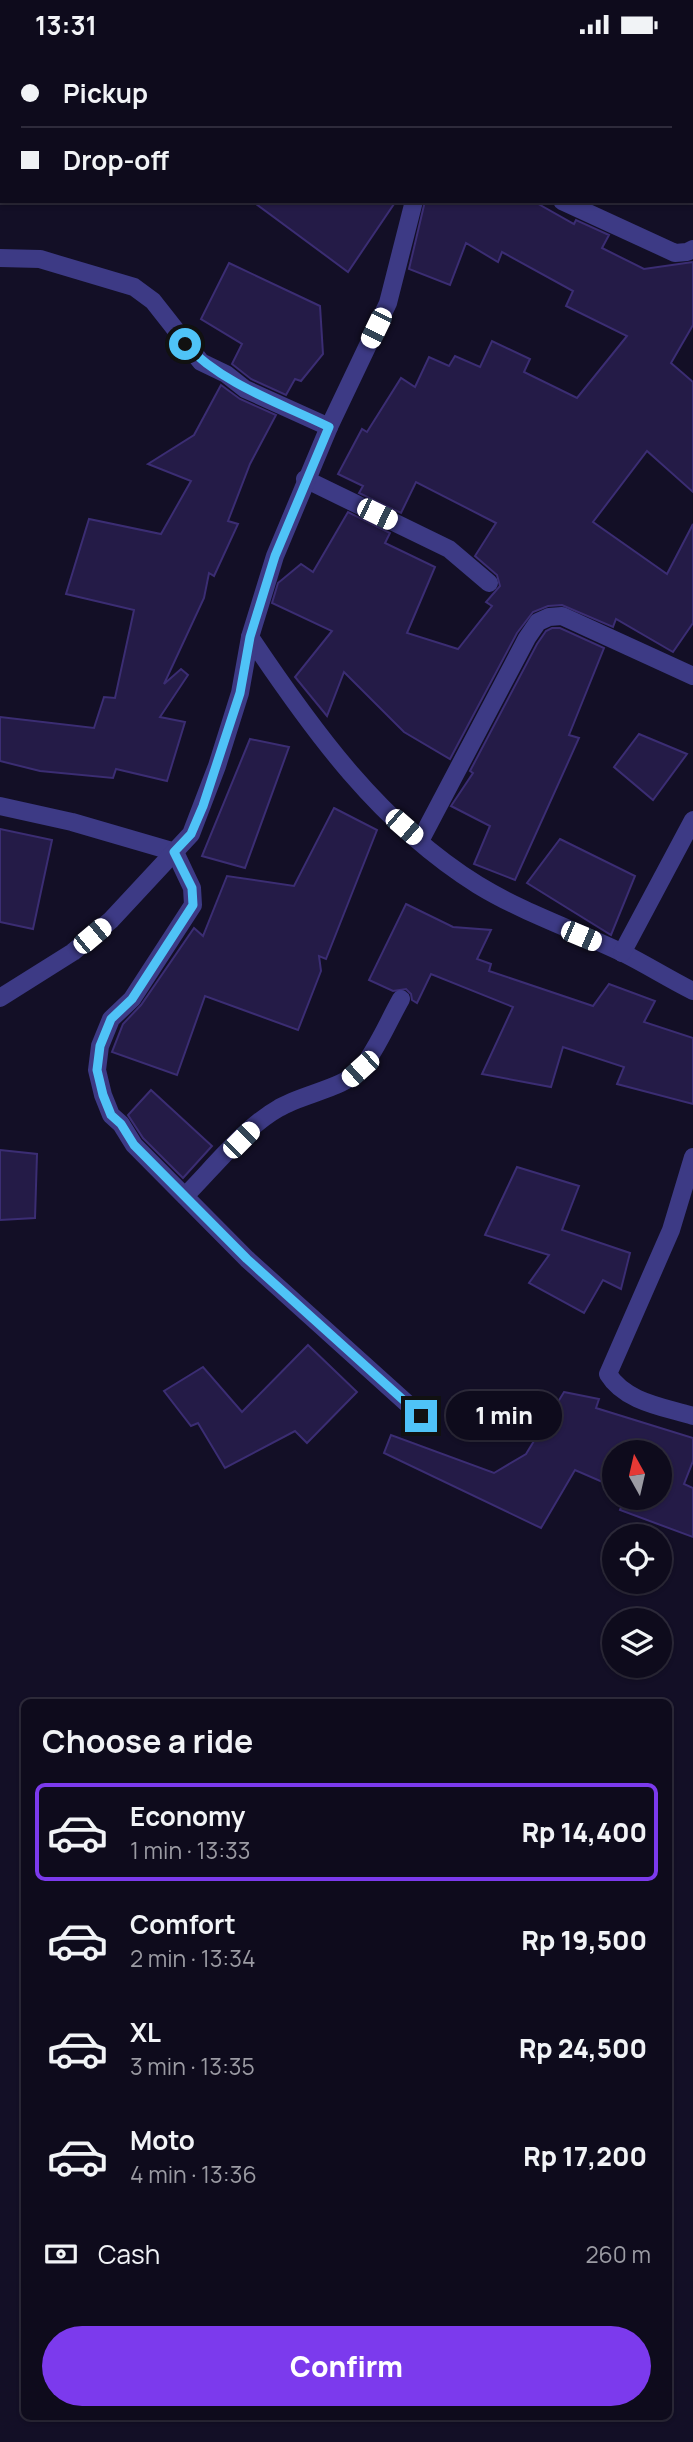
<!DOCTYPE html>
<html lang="en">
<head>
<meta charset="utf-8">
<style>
  body { margin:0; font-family:Manrope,sans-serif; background:#171425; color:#f1f3f6; height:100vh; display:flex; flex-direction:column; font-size:26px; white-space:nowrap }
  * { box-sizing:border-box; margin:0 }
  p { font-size:23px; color:#9b9ba3 }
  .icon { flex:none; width:38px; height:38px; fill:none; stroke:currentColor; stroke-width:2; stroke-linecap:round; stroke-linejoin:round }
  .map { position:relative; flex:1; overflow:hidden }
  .drawer { position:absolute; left:21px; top:1650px; width:651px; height:721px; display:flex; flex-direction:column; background:#0e0b1c; border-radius:10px; box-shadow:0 2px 5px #0004,0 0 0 2px #2e2b3b }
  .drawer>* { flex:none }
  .banner { position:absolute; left:0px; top:0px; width:693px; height:154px; box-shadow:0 2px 5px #0004,0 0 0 2px #2e2b3b; display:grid; align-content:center; height:154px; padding:0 21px; background:#0e0b1c }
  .needle { width:46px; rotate:352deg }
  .controls { position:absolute; left:602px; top:1391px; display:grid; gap:14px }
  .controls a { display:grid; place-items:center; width:70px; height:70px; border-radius:50%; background:#0e0b1c; box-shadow:0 2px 5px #0004,0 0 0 2px #2e2b3b; font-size:35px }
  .end { position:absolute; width:32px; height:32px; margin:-16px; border:9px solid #4fc3f7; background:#111; box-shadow:0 0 0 4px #111 }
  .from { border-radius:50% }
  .bubble { position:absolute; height:49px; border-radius:24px; background:#0e0b1c; box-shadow:0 2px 5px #0004,0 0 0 2px #2e2b3b; font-size:23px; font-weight:800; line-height:49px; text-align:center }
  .car { position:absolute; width:21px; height:42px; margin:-21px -10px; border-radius:9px; box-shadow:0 0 5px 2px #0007; background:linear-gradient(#fff 24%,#345 0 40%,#fff 0 76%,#345 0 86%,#fff 0) }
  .banner b { display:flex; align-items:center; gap:24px; height:66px; font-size:26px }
  .banner b+b { border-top:2px solid #2e2b3b }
  .banner i { width:18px; height:18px; background:#f1f3f6 }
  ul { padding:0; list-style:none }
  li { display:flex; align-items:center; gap:21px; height:98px; margin:0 14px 10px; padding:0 7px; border:4px solid transparent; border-radius:10px }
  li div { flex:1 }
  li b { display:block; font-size:26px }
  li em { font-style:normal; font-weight:800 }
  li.on { border-color:#7c3aed }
  li>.icon { width:63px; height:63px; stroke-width:1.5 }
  h2 { padding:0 21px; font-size:32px; line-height:84px }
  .pay { display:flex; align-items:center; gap:18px; height:77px; padding:0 21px; font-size:26px }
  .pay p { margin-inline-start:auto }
  .action { display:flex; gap:14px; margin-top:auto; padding:14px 21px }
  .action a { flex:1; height:80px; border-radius:42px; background:#7c3aed; color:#fff; font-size:28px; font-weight:800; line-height:80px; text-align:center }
  .status { display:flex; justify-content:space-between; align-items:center; height:49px; padding:0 35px; background:#0e0b1c; direction:ltr }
  .status svg { height:19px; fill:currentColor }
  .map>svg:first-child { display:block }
</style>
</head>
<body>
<div class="status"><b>13:31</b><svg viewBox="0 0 49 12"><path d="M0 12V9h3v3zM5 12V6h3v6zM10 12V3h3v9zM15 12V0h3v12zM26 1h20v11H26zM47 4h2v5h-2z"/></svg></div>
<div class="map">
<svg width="693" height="2393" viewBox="0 0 693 2393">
  <rect width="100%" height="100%" fill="#130f26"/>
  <g fill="#241b47" stroke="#3b2d73" stroke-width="2">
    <path d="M 252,152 L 396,152 L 348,223 Z"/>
    <path d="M 425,152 L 533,152 L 574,175 L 576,171 L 609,186 L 602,199 L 644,220 L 693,213 L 693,276 L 671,314 L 693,333 L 693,443 L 647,402 L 593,473 L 667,525 L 693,475 L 693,574 L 673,603 L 616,570 L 613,578 L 562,556 L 548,557 L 533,563 L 517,584 L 450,710 L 404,683 L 344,623 L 327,667 L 295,628 L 332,582 L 272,554 L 278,534 L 301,515 L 313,523 L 348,463 L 390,484 L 385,494 L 435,518 L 407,584 L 458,600 L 492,557 L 486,553 L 500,537 L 497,526 L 475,507 L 496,474 L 416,433 L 401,464 L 359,444 L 363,437 L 338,425 L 362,380 L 367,383 L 401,329 L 415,338 L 429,308 L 449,317 L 455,307 L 480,318 L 492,292 L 530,310 L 524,323 L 577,349 L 627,287 L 566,257 L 573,242 L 502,203 L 498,213 L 466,194 L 450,236 L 409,220 Z"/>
    <path d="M 229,214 L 320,257 L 323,305 L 301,332 L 295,330 L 286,346 L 251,330 L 232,315 L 242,295 L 201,270 Z"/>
    <path d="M 221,336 L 240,350 L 276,366 L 250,415 L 228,472 L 238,475 L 214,527 L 209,524 L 204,549 L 164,635 L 181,620 L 188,626 L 160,668 L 185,673 L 167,732 L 116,720 L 113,729 L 40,722 L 0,712 L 0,668 L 94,679 L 104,648 L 115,649 L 134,561 L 66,545 L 89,470 L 161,485 L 191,432 L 148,415 L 194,386 Z"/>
    <path d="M 552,579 L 560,579 L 604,599 L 569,686 L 579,689 L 515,831 L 474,815 L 490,777 L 451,757 L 473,724 L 470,722 L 537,595 L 546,582 Z"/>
    <path d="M 639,685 L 687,705 L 653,751 L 614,718 Z"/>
    <path d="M 250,690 L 289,698 L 245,819 L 202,807 Z"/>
    <path d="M 334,759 L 377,781 L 326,910 L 319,907 L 321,922 L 298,981 L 205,947 L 177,1026 L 112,1003 L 123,975 L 141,956 L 194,879 L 203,887 L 227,827 L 294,837 Z"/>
    <path d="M 0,780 L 52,791 L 33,880 L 0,873 Z"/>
    <path d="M 560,790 L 635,827 L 611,886 L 527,834 Z"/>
    <path d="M 406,855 L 453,878 L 491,881 L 477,910 L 491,915 L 489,922 L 593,957 L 609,935 L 655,952 L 644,973 L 693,989 L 693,1055 L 617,1035 L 624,1018 L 563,998 L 551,1038 L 482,1025 L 513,958 L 431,925 L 417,954 L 412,951 L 411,945 L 406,940 L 393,942 L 369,931 Z"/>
    <path d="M 151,1041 L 212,1097 L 183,1129 L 143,1089 L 128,1066 Z"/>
    <path d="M 0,1101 L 37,1105 L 35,1169 L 0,1171 Z"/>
    <path d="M 517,1118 L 579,1137 L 562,1181 L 630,1204 L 621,1240 L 603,1231 L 584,1264 L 529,1234 L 549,1206 L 485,1186 Z"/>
    <path d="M 308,1296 L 357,1343 L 307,1394 L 295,1382 L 225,1419 L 198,1374 L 191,1377 L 164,1342 L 203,1318 L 242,1363 Z"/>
    <path d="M 564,1343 L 599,1350 L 596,1359 L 693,1389 L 693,1412 L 684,1435 L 693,1439 L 693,1488 L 620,1461 L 625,1449 L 660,1449 L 660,1404 L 614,1404 L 614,1438 L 575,1421 L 541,1479 L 384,1404 L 391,1386 L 494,1424 L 526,1405 Z"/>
  </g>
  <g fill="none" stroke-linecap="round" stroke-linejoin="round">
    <g stroke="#3d3a85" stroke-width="18">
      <path d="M 382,0 L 386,2"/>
      <path d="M 454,2 L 455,0"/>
      <path d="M 691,119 L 693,120"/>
      <path d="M 562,152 L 675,204 L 687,203 L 693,200"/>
      <path d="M 0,209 L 40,210 L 134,238 L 153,252 L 201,313 L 226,325 L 245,340 L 329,378"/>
      <path d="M 305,430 L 449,500 L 489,534"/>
      <path d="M 250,588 C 313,682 380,775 478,836 C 524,864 575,881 623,904 C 647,916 669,930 693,942"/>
      <path d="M 0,757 L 72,773 L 175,803 L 192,839 L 193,856 L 132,950 L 111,970 L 100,997 L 97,1021 L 103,1046 L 111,1066 L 121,1075 L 134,1096 L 247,1210 L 421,1367"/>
      <path d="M 420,792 L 527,589 L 538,573 L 549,568 L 562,567 L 693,627"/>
      <path d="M 622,904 L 693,771"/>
      <path d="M 0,949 L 73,903 L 111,871 L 191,785 L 217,717 L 240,644 L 250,588 L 275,507 L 329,378 L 388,254 L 414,152"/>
      <path d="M 693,1108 L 671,1181 L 608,1325 C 625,1353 664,1358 693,1367"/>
      <path d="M 185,1147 C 213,1119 245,1078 279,1059 C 302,1045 345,1039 361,1020 C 377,1000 388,973 401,950"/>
    </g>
  </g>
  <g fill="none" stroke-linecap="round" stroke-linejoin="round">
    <path stroke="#4fc3f7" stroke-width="9" d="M 185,295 C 222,335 280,354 329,378 L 275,507 L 250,588 L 240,644 L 203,757 L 191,785 L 174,803 L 192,839 L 193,856 L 132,950 L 111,970 L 100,997 L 97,1021 L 103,1046 L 111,1066 L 121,1075 L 134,1096 L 247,1210 L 421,1367"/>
  </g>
</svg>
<div class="controls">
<a><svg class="needle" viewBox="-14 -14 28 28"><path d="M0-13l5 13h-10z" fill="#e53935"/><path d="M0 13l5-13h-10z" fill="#9b9ba3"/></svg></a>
<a><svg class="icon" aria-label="locate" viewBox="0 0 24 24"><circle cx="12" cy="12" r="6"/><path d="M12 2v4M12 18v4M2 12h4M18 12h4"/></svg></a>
<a><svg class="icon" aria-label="layers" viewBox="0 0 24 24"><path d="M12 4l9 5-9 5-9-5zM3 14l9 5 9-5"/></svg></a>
</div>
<i class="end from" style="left:185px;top:295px"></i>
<i class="end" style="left:421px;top:1367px"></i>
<div class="bubble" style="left:446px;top:1342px;width:116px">1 min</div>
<i class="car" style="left:376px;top:279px;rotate:206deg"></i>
<i class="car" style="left:377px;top:465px;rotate:116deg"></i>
<i class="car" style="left:404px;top:778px;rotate:131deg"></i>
<i class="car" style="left:92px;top:887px;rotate:50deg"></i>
<i class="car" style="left:581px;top:887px;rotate:113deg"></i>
<i class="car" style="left:360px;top:1020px;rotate:228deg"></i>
<i class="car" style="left:241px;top:1091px;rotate:45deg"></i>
<div class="banner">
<b><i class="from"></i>Pickup</b>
<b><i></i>Drop-off</b>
</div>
<section class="drawer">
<h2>Choose a ride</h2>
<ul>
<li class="on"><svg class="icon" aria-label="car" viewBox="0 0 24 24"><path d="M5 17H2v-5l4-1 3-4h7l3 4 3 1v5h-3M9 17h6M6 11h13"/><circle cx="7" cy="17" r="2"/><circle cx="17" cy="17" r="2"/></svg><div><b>Economy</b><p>1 min · 13:33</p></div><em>Rp 14,400</em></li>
<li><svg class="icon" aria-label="car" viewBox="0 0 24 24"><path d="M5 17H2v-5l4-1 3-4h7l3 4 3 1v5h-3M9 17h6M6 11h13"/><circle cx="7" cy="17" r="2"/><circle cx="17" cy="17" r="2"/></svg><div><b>Comfort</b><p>2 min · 13:34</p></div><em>Rp 19,500</em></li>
<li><svg class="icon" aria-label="car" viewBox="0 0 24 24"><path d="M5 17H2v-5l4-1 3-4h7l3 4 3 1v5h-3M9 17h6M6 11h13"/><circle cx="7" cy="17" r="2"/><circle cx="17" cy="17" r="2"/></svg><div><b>XL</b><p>3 min · 13:35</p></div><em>Rp 24,500</em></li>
<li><svg class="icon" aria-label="car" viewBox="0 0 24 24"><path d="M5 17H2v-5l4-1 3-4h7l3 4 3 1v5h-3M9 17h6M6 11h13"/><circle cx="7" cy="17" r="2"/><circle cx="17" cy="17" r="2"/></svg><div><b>Moto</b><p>4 min · 13:36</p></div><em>Rp 17,200</em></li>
</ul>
<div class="pay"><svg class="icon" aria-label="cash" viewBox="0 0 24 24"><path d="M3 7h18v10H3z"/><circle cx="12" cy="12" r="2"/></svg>Cash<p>260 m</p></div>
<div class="action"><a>Confirm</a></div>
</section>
</div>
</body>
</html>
